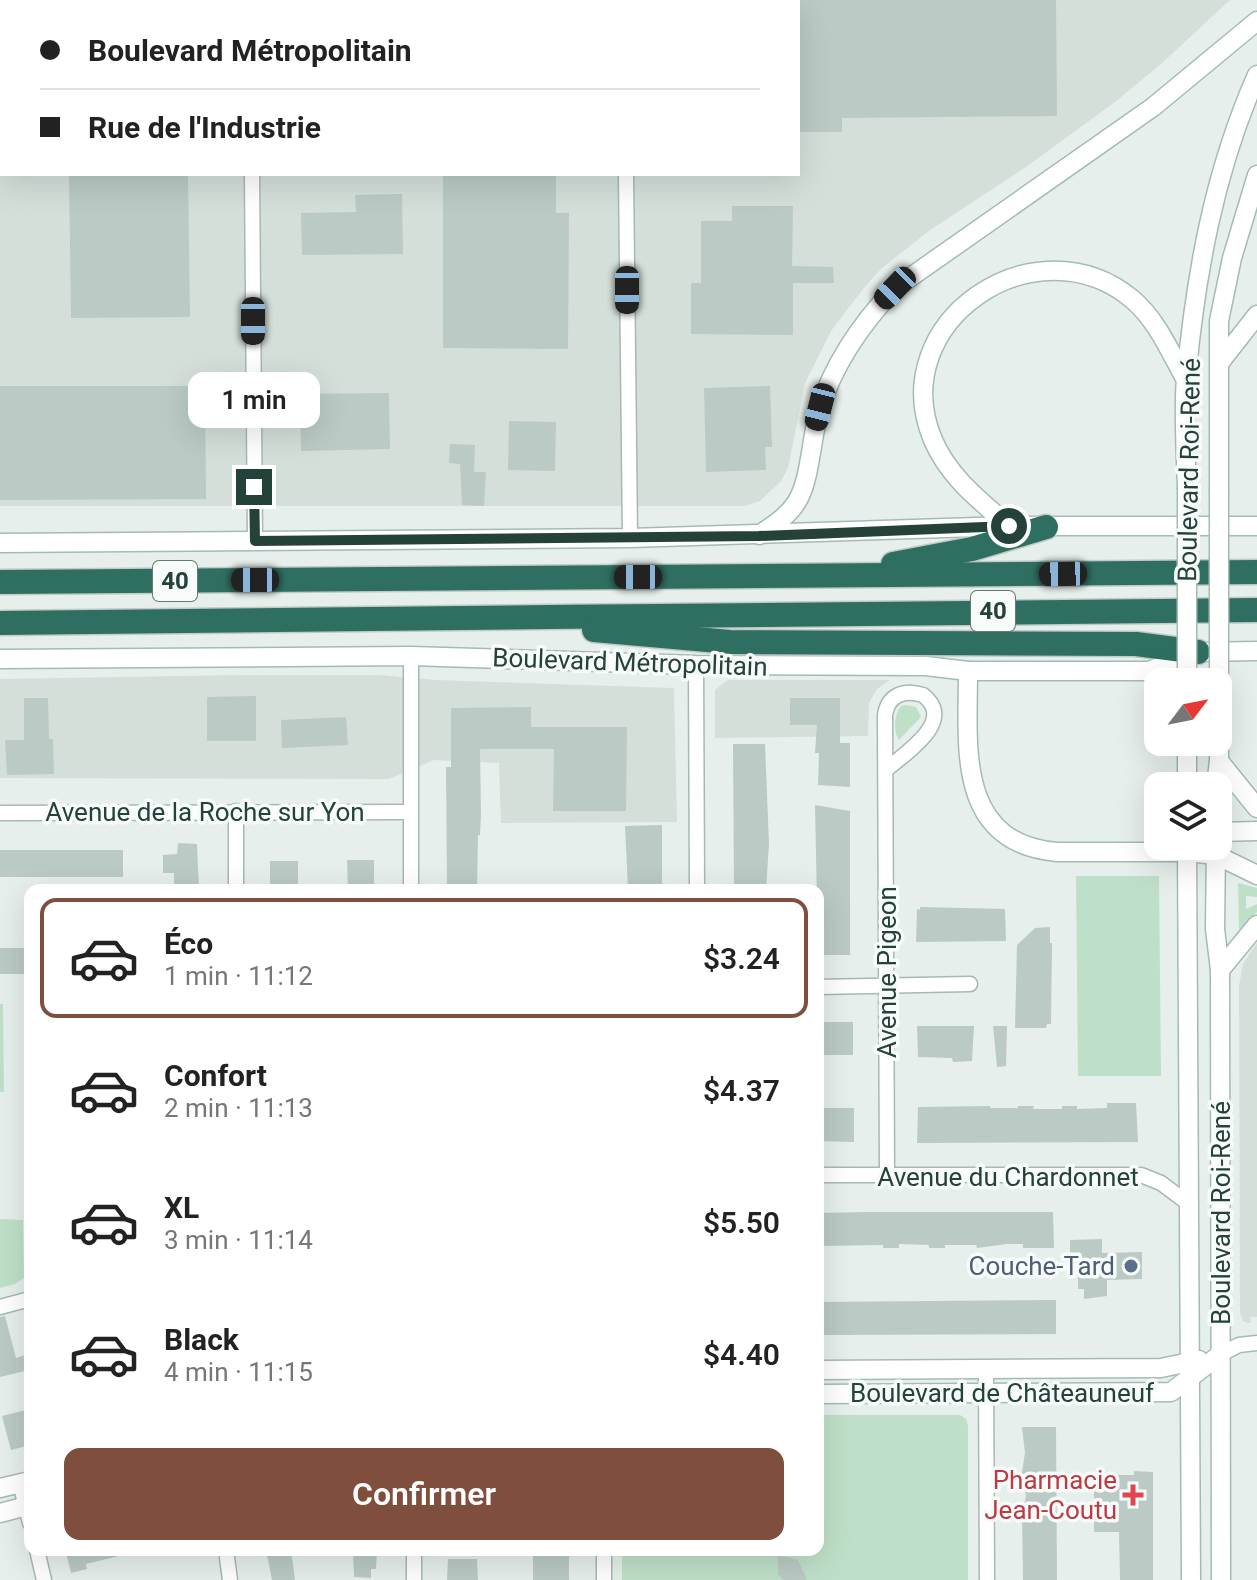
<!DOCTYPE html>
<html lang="fr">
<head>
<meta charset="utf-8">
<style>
  body { margin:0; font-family:Roboto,sans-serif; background:#f6f6f6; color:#222; height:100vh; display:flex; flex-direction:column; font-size:30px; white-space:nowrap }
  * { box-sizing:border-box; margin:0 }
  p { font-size:26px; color:#767676 }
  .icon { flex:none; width:44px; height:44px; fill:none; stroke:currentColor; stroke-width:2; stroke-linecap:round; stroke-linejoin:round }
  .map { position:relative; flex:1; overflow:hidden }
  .details { position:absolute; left:24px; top:884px; width:800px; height:672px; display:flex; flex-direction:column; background:#fff; border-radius:16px; box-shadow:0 8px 32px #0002 }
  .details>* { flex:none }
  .banner { position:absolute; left:0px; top:0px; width:800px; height:176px; box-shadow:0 8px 32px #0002; display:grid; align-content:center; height:176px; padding:0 40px; background:#fff }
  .needle { width:52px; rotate:58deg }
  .controls { position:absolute; left:1144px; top:668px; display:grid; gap:16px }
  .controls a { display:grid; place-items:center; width:88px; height:88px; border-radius:16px; background:#fff; box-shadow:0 8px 32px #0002; font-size:40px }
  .end { position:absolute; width:36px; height:36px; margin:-18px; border:10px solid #24423a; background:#fff; box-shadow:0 0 0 4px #fff }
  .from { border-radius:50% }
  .bubble { position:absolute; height:56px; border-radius:16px; background:#fff; box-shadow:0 8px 32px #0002; font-size:26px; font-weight:600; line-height:56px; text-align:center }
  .car { position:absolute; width:24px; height:48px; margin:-24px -12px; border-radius:10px; box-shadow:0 0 6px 2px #0007; background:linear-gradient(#222 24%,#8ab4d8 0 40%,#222 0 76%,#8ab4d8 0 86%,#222 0) }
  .banner b { display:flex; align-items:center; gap:28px; height:76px; font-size:30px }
  .banner b+b { border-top:2px solid #e0e0e0 }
  .banner i { width:20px; height:20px; background:#222 }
  ul { padding:14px 0 0; list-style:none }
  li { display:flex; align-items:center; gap:24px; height:120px; margin:0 16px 12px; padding:0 24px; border:4px solid transparent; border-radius:16px }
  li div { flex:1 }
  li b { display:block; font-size:30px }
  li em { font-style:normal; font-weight:600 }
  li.active { border-color:#804e3d }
  li>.icon { width:72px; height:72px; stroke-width:1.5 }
  .button { display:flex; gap:16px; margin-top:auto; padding:16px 40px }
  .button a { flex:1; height:92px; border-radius:16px; background:#804e3d; color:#fff; font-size:32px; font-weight:600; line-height:92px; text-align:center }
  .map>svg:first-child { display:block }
</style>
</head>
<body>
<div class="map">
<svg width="1257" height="1580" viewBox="0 0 1257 1580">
  <rect width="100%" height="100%" fill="#e6efeb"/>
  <g fill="#d4dfda" fill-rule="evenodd">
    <path d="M 0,0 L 1230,0 L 1161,64 L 1115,102 L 1026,167 L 930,230 L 881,269 L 863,289 L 831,331 L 805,383 L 788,468 L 781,481 L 760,501 L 745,506 L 0,506 ZM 2,2 L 798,2 L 798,174 L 2,174 Z"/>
    <path d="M 239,675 L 379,675 L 436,680 L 674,688 L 677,822 L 501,823 L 499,763 L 434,760 L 389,779 L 0,778 L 0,679 Z"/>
    <path d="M 728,680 L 890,680 L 877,689 L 869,703 L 868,736 L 715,738 L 715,690 Z"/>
    <path d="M 1257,943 L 1257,1317 L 1250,1317 L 1251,1323 L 1248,1323 L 1243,1321 L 1240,1313 L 1239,986 L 1243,964 Z"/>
  </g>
  <g fill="#bfe0c8">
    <path d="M 906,705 L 916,707 L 921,717 L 899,740 C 893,732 894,714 901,706 Z"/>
    <path d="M 1076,876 L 1159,876 L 1161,1076 L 1078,1076 Z"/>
    <path d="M 1238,883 L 1257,888 L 1257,897 L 1246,896 L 1246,909 L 1257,904 L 1257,912 L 1239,930 Z"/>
    <path d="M 0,1004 L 3,1004 L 4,1092 L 0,1092 Z"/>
    <path d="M 0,1219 L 23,1220 L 24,1278 L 15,1284 L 0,1288 Z"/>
    <path d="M 818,1415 L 960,1415 L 966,1419 L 968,1426 L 968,1580 L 622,1580 L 622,1550 L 818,1550 Z"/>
  </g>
  <g fill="#bbcac4">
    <path d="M 798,0 L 1056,0 L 1057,116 L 842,118 L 842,132 L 798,132 Z"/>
    <path d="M 69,174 L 188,174 L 190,317 L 71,318 Z"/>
    <path d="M 443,174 L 556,174 L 556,213 L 569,213 L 568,349 L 443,348 Z"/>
    <path d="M 402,194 L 403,254 L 302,255 L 301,213 L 356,212 L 355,195 Z"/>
    <path d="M 732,206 L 793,206 L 792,266 L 833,267 L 834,283 L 793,283 L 793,335 L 691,334 L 691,283 L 701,283 L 701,221 L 732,221 Z"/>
    <path d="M 0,386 L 205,386 L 206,499 L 0,500 Z"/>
    <path d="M 770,386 L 772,447 L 765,447 L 766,470 L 706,472 L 704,388 Z"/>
    <path d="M 389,393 L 390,449 L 301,451 L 300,394 Z"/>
    <path d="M 509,421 L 556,422 L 555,471 L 508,470 Z"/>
    <path d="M 450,444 L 475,445 L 474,472 L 486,472 L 484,506 L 462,505 L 460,464 L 449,463 Z"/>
    <path d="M 256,696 L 256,741 L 207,741 L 207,697 Z"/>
    <path d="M 24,698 L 48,698 L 49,739 L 53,739 L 54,774 L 7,775 L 5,740 L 24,740 Z"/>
    <path d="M 790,698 L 840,698 L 840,743 L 850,743 L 850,787 L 818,785 L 819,753 L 815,753 L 817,725 L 790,725 Z"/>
    <path d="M 531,707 L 531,727 L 627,727 L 626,811 L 553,811 L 554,749 L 480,749 L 481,815 L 480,835 L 478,835 L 477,890 L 447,890 L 446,767 L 451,767 L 451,708 Z"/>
    <path d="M 346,717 L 348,745 L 282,748 L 281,720 Z"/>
    <path d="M 733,744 L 765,744 L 769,844 L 766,890 L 734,890 Z"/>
    <path d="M 815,805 L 850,811 L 850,955 L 819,955 L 818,953 Z"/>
    <path d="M 662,825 L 662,890 L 628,890 L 625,826 Z"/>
    <path d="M 178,843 L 197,844 L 199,890 L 174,890 L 174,873 L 163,873 L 163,855 L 177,854 Z"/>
    <rect x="0" y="850" width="123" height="27"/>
    <path d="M 347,860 L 374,860 L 374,890 L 348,890 Z"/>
    <rect x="270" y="861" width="28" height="29"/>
    <path d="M 920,907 L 1005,909 L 1006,941 L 916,942 L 917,909 L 920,910 Z"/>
    <path d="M 1050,927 L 1050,943 L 1052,943 L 1051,1024 L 1047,1024 L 1046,1028 L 1015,1028 L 1017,945 L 1035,928 Z"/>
    <rect x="0" y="948" width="30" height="26"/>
    <rect x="818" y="1022" width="35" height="33"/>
    <path d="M 917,1026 L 974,1026 L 972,1061 L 953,1062 L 952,1058 L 918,1057 Z"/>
    <path d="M 993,1026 L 1007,1026 L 1006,1066 L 997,1067 Z"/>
    <path d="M 1107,1103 L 1136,1103 L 1138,1142 L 917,1143 L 918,1107 L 990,1106 L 990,1108 L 1018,1108 L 1018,1106 L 1034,1106 L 1033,1109 L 1062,1109 L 1062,1106 L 1077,1106 L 1077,1109 L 1107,1108 Z"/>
    <path d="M 818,1108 L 854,1108 L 854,1142 L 818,1141 Z"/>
    <path d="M 866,1212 L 1053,1212 L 1054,1248 L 1023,1248 L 1023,1244 L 1007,1244 L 977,1248 L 976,1245 L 945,1245 L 945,1248 L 929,1248 L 929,1245 L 899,1244 L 899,1248 L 883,1248 L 883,1245 L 818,1246 L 818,1213 Z"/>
    <path d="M 1102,1239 L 1102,1253 L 1142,1252 L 1142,1279 L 1107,1280 L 1107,1296 L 1084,1299 L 1084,1289 L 1078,1289 L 1078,1269 L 1073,1269 L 1073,1259 L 1070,1259 L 1070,1240 Z"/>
    <path d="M 1056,1300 L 1056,1334 L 818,1335 L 818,1302 Z"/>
    <path d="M 5,1316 L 16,1358 L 25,1355 L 29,1370 L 0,1377 L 0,1317 Z"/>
    <path d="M 30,1409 L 30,1445 L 11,1450 L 2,1416 Z"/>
    <path d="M 1022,1427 L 1056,1427 L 1057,1580 L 1023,1580 L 1022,1515 L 1026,1496 L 1022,1472 L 1025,1453 Z"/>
    <path d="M 1134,1471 L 1153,1472 L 1153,1580 L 1120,1580 L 1119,1532 L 1094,1532 L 1094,1475 L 1134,1475 Z"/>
    <path d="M 78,1550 L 122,1550 L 123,1555 L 86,1564 L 87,1569 L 71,1573 L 66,1553 Z"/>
    <path d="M 266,1550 L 291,1550 L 295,1580 L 272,1580 Z"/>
    <path d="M 353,1550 L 377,1550 L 376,1569 L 371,1569 L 371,1578 L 354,1577 Z"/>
    <rect x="533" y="1550" width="36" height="30"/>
    <path d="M 778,1555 L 798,1560 L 807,1580 L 783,1580 L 780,1575 L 778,1576 Z"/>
    <path d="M 448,1559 L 477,1559 L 478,1580 L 447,1580 Z"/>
  </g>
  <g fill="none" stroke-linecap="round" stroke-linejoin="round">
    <defs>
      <g id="street">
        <path d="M 250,0 L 250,2"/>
        <path d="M 625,0 L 625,2"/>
        <path d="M 252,174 L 255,541"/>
        <path d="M 626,174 L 630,538"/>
        <path d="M 696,665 L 697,890"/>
        <path d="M 886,770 C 905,753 957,721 923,695 C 904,689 888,695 885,715 L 887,1175"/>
        <path d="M 236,811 L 236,890"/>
        <path d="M 0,813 L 410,812"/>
        <path d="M 411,890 L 411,656"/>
        <path d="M 818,987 L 970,984"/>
        <path d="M 818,1175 L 1141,1175 L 1161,1183 L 1189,1204"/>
        <path d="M 0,1307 L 30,1299"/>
        <path d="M 1221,1354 L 1239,1345 L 1257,1343"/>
        <path d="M 986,1369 L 987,1580"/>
        <path d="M 20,1483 L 30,1523"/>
        <path d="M 37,1550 L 44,1580"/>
        <path d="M 226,1550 L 230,1580"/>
        <path d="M 604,1550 L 604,1580"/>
        <path d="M 414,1580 L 414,1550"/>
      </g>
      <g id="secondary">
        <path d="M 1221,361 L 1257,315"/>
        <path d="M 1187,488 C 1186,452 1183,414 1186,378 C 1196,273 1214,172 1257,75"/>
        <path d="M 1219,488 L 1219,321 L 1232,258 L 1257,175"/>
        <path d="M 1009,526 C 979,500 949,477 933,440 C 883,322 1036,219 1132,299 C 1157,320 1170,352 1186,380"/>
        <path d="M 759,535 C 772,526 787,517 796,503 C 811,481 811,435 820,408 C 834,363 863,322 895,288 L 1153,107 L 1257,21"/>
        <path d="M 0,543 L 630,538 L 1009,526 L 1257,526"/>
        <path d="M 0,659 L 411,656 L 696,665 L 926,666 L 968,671 L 1149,671 L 1198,652 L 1257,651"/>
        <path d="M 968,671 C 968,746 955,843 1057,852 L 1187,852 L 1216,855 L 1257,875"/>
        <path d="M 1219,761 L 1257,808"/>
        <path d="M 1187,786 L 1187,742"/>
        <path d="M 1216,786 L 1219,761 L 1219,695"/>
        <path d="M 1218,832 L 1257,831"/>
        <path d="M 1187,846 L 1191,1580"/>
        <path d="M 1216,846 L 1215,929 L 1220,970 L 1221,1580"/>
        <path d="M 1220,970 L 1257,925"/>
        <path d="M 818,1370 L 1161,1368 L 1199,1360"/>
        <path d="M 818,1394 L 1171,1392 L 1221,1354"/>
        <path d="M 0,1488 L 30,1481"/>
        <path d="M 0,1513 L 30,1505"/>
      </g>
      <g id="highway">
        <path d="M 893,564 L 972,549 L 1046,527"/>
        <path d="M 0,582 L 1257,572"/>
        <path d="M 0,623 C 419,620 838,612 1257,610"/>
        <path d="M 594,630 L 730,642 L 1136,644 L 1198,652"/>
      </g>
    </defs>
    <use href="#street" stroke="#a8b8b2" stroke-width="17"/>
    <use href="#secondary" stroke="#a4bbb3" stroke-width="21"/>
    <use href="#highway" stroke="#c2cac8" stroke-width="27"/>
    <use href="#street" stroke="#fff" stroke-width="14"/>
    <use href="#secondary" stroke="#fff" stroke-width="18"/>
    <use href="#highway" stroke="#2f6f62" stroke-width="24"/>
    <defs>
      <g id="secondary-bridge">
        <path d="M 1187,488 L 1187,682"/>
        <path d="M 1219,488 L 1219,695"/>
      </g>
    </defs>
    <use href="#secondary-bridge" stroke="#a4bbb3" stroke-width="21" stroke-linecap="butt"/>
    <use href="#secondary-bridge" stroke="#fff" stroke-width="18"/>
  </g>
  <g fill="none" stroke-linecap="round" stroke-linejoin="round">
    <path stroke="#24423a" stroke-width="10" d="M 254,487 L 255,541 L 759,536 L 1009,526"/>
  </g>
  <circle fill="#5c6f8a" stroke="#f7fbf9" stroke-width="3" cx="1131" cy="1266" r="8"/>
  <path fill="#e0444e" stroke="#f7fbf9" stroke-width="3" d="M1129 1483h8v8h8v8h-8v8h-8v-8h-8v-8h8z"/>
  <g text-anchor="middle" stroke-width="7" stroke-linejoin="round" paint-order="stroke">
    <g fill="#f7fbf9" stroke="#637a73" stroke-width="2">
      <rect x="153" y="561" width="44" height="40" rx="6"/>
      <rect x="971" y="591" width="44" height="40" rx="6"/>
    </g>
    <g font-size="24" font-weight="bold" fill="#24423a">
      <text x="175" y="589">40</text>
      <text x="993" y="619">40</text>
    </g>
    <g font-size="26" fill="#24423a" stroke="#f7fbf9">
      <text transform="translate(1189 470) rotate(-89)" y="9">Boulevard Roi-René</text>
      <text transform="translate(630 662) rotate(2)" y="9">Boulevard Métropolitain</text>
      <text x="205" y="821">Avenue de la Roche sur Yon</text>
      <text transform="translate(887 972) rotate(-90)" y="9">Avenue Pigeon</text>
      <text x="1008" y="1186">Avenue du Chardonnet</text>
      <text transform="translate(1221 1213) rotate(-90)" y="9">Boulevard Roi-René</text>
      <text x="1002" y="1402">Boulevard de Châteauneuf</text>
    </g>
    <g font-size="26" fill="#4e5e75" stroke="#f7fbf9" text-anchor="end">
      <text x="1115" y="1275">Couche-Tard</text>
    </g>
    <g font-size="26" fill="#be3a42" stroke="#f7fbf9" text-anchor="end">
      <text x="1117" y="1489">Pharmacie<tspan x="1117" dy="30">Jean-Coutu</tspan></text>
    </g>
  </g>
</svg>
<div class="controls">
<a><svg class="needle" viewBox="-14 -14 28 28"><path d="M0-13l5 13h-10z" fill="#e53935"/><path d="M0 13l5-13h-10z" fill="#767676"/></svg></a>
<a><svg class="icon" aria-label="layers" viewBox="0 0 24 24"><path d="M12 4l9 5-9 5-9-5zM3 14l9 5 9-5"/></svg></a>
</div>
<i class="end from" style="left:1009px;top:526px"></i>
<i class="end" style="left:254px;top:487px"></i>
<div class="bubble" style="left:188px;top:372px;width:132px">1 min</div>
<i class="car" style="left:895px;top:288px;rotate:224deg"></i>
<i class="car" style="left:627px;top:290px;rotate:180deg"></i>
<i class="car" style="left:253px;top:321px;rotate:180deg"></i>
<i class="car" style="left:820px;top:407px;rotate:194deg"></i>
<i class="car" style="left:1063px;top:574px;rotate:269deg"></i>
<i class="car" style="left:638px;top:577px;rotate:270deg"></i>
<i class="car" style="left:255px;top:580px;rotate:270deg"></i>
<div class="banner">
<b><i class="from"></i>Boulevard Métropolitain</b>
<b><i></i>Rue de l'Industrie</b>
</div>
<section class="details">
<ul>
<li class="active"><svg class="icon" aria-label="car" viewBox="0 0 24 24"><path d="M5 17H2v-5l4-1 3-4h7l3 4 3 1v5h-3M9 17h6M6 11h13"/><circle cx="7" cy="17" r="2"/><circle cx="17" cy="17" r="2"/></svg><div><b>Éco</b><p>1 min · 11:12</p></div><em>$3.24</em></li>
<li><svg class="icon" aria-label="car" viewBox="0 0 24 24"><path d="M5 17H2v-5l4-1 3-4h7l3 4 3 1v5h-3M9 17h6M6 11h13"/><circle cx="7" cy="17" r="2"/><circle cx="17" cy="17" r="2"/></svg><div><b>Confort</b><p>2 min · 11:13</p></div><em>$4.37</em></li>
<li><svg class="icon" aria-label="car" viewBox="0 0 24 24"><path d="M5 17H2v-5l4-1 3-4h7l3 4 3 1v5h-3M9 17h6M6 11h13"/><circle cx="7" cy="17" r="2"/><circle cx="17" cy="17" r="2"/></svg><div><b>XL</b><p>3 min · 11:14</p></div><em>$5.50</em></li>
<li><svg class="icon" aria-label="car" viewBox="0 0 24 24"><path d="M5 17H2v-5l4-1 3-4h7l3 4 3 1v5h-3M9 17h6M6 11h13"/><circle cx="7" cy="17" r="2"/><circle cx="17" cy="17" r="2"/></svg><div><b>Black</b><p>4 min · 11:15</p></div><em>$4.40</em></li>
</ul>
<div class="button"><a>Confirmer</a></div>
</section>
</div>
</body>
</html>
